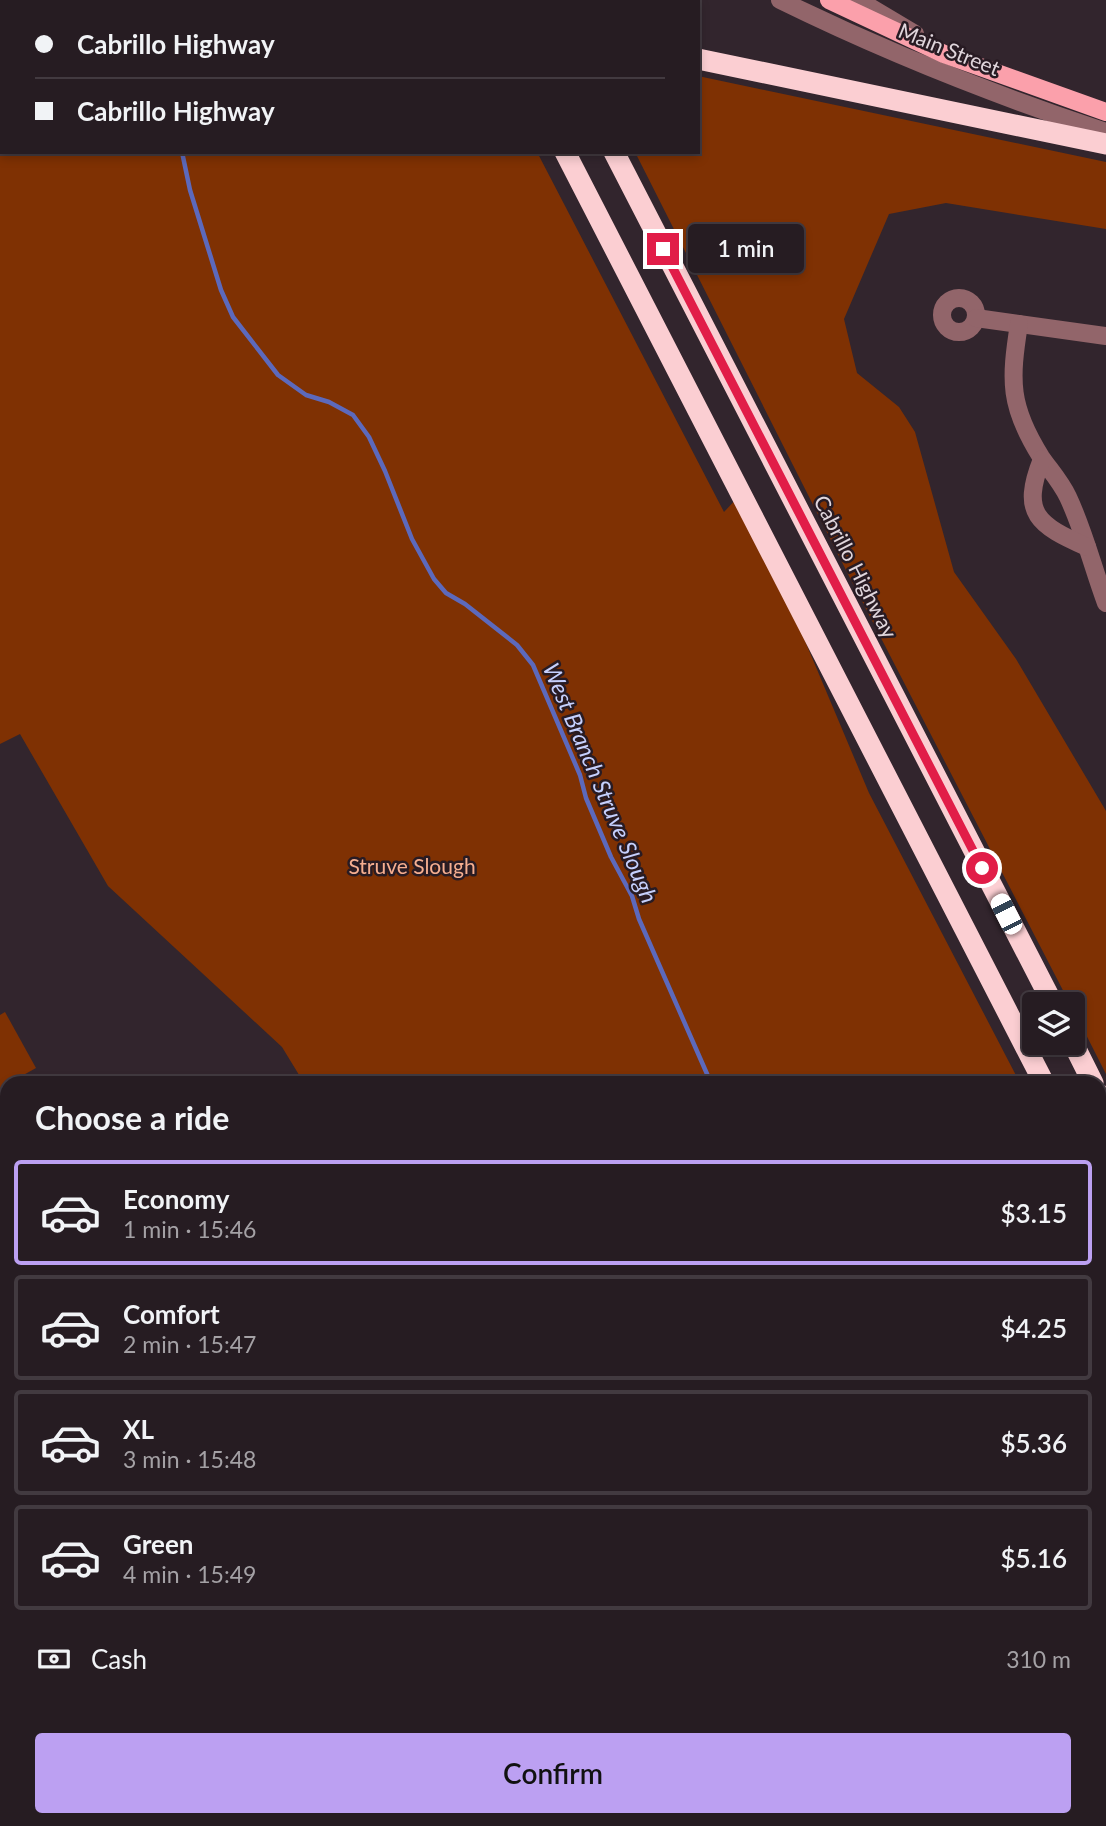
<!DOCTYPE html>
<html lang="en">
<head>
<meta charset="utf-8">
<style>
  body { margin:0; font-family:Lato,sans-serif; background:#2e252a; color:#f1f3f6; height:100vh; display:flex; flex-direction:column; font-size:26px; white-space:nowrap }
  * { box-sizing:border-box; margin:0 }
  p { font-size:23px; color:#a4a1a5 }
  .icon { flex:none; width:38px; height:38px; fill:none; stroke:currentColor; stroke-width:2; stroke-linecap:round; stroke-linejoin:round }
  .map { position:relative; flex:1; overflow:hidden }
  .panel { position:absolute; left:0px; top:1076px; width:1106px; height:751px; display:flex; flex-direction:column; background:#261c22; border-radius:21px 21px 0 0; box-shadow:0 4px 10px #0003,0 0 0 2px #423a40 }
  .panel>* { flex:none }
  .hud { position:absolute; left:0px; top:0px; width:700px; height:154px; box-shadow:0 4px 10px #0003,0 0 0 2px #423a40; display:grid; align-content:center; height:154px; padding:0 35px; background:#261c22 }
  .controls { position:absolute; left:1022px; top:992px; display:grid; gap:14px }
  .controls a { display:grid; place-items:center; width:63px; height:63px; border-radius:7px; background:#261c22; box-shadow:0 4px 10px #0003,0 0 0 2px #423a40; font-size:35px }
  .end { position:absolute; width:32px; height:32px; margin:-16px; border:9px solid #e11d48; background:#fff; box-shadow:0 0 0 4px #fff }
  .from { border-radius:50% }
  .bubble { position:absolute; height:49px; border-radius:7px; background:#261c22; box-shadow:0 4px 10px #0003,0 0 0 2px #423a40; font-size:23px; font-weight:600; line-height:49px; text-align:center }
  .car { position:absolute; width:21px; height:42px; margin:-21px -10px; border-radius:9px; box-shadow:0 0 5px 2px #0007; background:linear-gradient(#fff 24%,#345 0 40%,#fff 0 76%,#345 0 86%,#fff 0) }
  .hud b { display:flex; align-items:center; gap:24px; height:66px; font-size:26px }
  .hud b+b { border-top:2px solid #423a40 }
  .hud i { width:18px; height:18px; background:#f1f3f6 }
  ul { padding:0; list-style:none }
  li { display:flex; align-items:center; gap:21px; height:105px; margin:0 14px 10px; padding:0 21px; border:4px solid #423a40; border-radius:7px }
  li div { flex:1 }
  li b { display:block; font-size:26px }
  li em { font-style:normal; font-weight:600 }
  li.current { border-color:#bca0f2 }
  li>.icon { width:63px; height:63px; stroke-width:1.5 }
  h2 { padding:0 35px; font-size:32px; line-height:84px }
  .pay { display:flex; align-items:center; gap:18px; height:77px; padding:0 35px; font-size:26px }
  .pay p { margin-inline-start:auto }
  .button { display:flex; gap:14px; margin-top:auto; padding:14px 35px }
  .button a { flex:1; height:80px; border-radius:7px; background:#bca0f2; color:#111; font-size:28px; font-weight:600; line-height:80px; text-align:center }
  .map>svg:first-child { display:block }
</style>
</head>
<body>
<div class="map">
<svg width="1106" height="1826" viewBox="0 0 1106 1826">
  <rect width="100%" height="100%" fill="#32252d"/>
  <g fill="#7f3103">
    <path d="M 0,0 L 408,2 L 2,2 L 2,152 L 537,152 L 724,512 L 739,496 L 781,584 L 869,793 L 1020,1083 L 304,1083 L 282,1047 L 108,886 L 20,734 L 0,744 Z"/>
    <path d="M 698,76 L 1106,162 L 1106,229 L 946,203 L 889,214 L 844,319 L 857,373 L 899,407 L 915,432 L 954,572 L 1016,659 L 1106,811 L 1106,1074 L 1073,1009 L 1073,1004 L 1070,1004 L 850,578 L 635,152 L 698,152 Z"/>
    <path d="M 5,1012 L 36,1068 L 0,1088 L 0,1015 Z"/>
    <path d="M 1099,1235 L 1106,1249 L 1106,1349 L 1099,1353 Z"/>
    <path d="M 1099,1354 L 1106,1366 L 1106,1438 L 1099,1442 Z"/>
    <path d="M 0,1531 L 7,1543 L 7,1597 L 0,1601 Z"/>
    <path d="M 7,1605 L 7,1699 L 0,1702 L 0,1608 Z"/>
    <path d="M 1099,1663 L 1106,1672 L 1106,1826 L 1053,1826 L 1049,1820 L 1099,1820 Z"/>
    <path d="M 100,1820 L 142,1820 L 132,1826 L 104,1826 Z"/>
    <path d="M 175,1820 L 214,1820 L 204,1826 L 164,1826 Z"/>
  </g>
  <g fill="none" stroke-linecap="round" stroke-linejoin="round">
    <g stroke="#5c69bc" stroke-width="4.5">
      <path d="M 161,0 L 161,2"/>
      <path d="M 182,152 L 190,190 L 221,290 L 233,317 L 278,375 L 306,395 L 329,402 L 353,415 L 369,437 L 385,471 L 412,539 L 434,579 L 446,593 L 465,604 L 517,645 L 533,665 L 580,775 L 586,798 L 611,857 L 632,896 L 639,919 L 711,1083"/>
      <path d="M 1063,1820 L 1066,1826"/>
    </g>
    <g stroke="#92656a" stroke-width="18">
      <path d="M 780,0 C 886,52 994,95 1106,132"/>
      <path d="M 858,0 L 915,34"/>
      <circle cx="959" cy="315" r="17"/>
      <path d="M 976,318 L 1106,336"/>
      <path d="M 1019,324 C 1010,381 1009,406 1041,457 C 1050,470 1061,482 1068,497 C 1084,531 1093,568 1106,603"/>
      <path d="M 1042,459 C 1020,514 1038,525 1087,547"/>
      <path d="M 327,1826 L 337,1820"/>
    </g>
    <g stroke="#fba0ab" stroke-width="18">
      <path d="M 829,0 L 944,54 L 1106,112"/>
      <path d="M 1099,1384 L 1106,1380"/>
    </g>
    <g stroke="#fbced2" stroke-width="21">
      <path d="M 461,0 L 466,2"/>
      <path d="M 481,0 L 482,2"/>
      <path d="M 532,0 L 533,2"/>
      <path d="M 698,59 L 1106,144"/>
      <path d="M 565,152 L 1044,1083"/>
      <path d="M 614,152 L 1053,1004"/>
      <path d="M 1073,1043 L 1093,1083"/>
      <path d="M 1099,1094 L 1106,1108"/>
      <path d="M 1099,1190 L 1106,1204"/>
      <path d="M 1099,1457 L 1106,1465"/>
    </g>
  </g>
  <g fill="none" stroke-linecap="round" stroke-linejoin="round">
    <path stroke="#e11d48" stroke-width="9" d="M 663,249 L 982,868"/>
  </g>
  <g text-anchor="middle" stroke-width="5" stroke-linejoin="round" paint-order="stroke">
    <g font-size="21" fill="#e0d6dc" stroke="#281b23">
      <text transform="translate(949 50) rotate(22)" y="7">Main Street</text>
      <text transform="translate(855 567) rotate(63)" y="7">Cabrillo Highway</text>
    </g>
    <g font-size="21" fill="#f7af90" stroke="#281b23">
      <text x="412" y="874">Struve Slough</text>
    </g>
    <g font-size="23" font-style="italic" fill="#c6d0fd" stroke="#281b23">
      <text transform="translate(600 783) rotate(67)" y="8">West Branch Struve Slough</text>
    </g>
  </g>
</svg>
<div class="controls">
<a><svg class="icon" aria-label="layers" viewBox="0 0 24 24"><path d="M12 4l9 5-9 5-9-5zM3 14l9 5 9-5"/></svg></a>
</div>
<i class="end from" style="left:982px;top:868px"></i>
<i class="end" style="left:663px;top:249px"></i>
<div class="bubble" style="left:688px;top:224px;width:116px">1 min</div>
<i class="car" style="left:1006px;top:914px;rotate:333deg"></i>
<div class="hud">
<b><i class="from"></i>Cabrillo Highway</b>
<b><i></i>Cabrillo Highway</b>
</div>
<section class="panel">
<h2>Choose a ride</h2>
<ul>
<li class="current"><svg class="icon" aria-label="car" viewBox="0 0 24 24"><path d="M5 17H2v-5l4-1 3-4h7l3 4 3 1v5h-3M9 17h6M6 11h13"/><circle cx="7" cy="17" r="2"/><circle cx="17" cy="17" r="2"/></svg><div><b>Economy</b><p>1 min · 15:46</p></div><em>$3.15</em></li>
<li><svg class="icon" aria-label="car" viewBox="0 0 24 24"><path d="M5 17H2v-5l4-1 3-4h7l3 4 3 1v5h-3M9 17h6M6 11h13"/><circle cx="7" cy="17" r="2"/><circle cx="17" cy="17" r="2"/></svg><div><b>Comfort</b><p>2 min · 15:47</p></div><em>$4.25</em></li>
<li><svg class="icon" aria-label="car" viewBox="0 0 24 24"><path d="M5 17H2v-5l4-1 3-4h7l3 4 3 1v5h-3M9 17h6M6 11h13"/><circle cx="7" cy="17" r="2"/><circle cx="17" cy="17" r="2"/></svg><div><b>XL</b><p>3 min · 15:48</p></div><em>$5.36</em></li>
<li><svg class="icon" aria-label="car" viewBox="0 0 24 24"><path d="M5 17H2v-5l4-1 3-4h7l3 4 3 1v5h-3M9 17h6M6 11h13"/><circle cx="7" cy="17" r="2"/><circle cx="17" cy="17" r="2"/></svg><div><b>Green</b><p>4 min · 15:49</p></div><em>$5.16</em></li>
</ul>
<div class="pay"><svg class="icon" aria-label="cash" viewBox="0 0 24 24"><path d="M3 7h18v10H3z"/><circle cx="12" cy="12" r="2"/></svg>Cash<p>310 m</p></div>
<div class="button"><a>Confirm</a></div>
</section>
</div>
</body>
</html>
